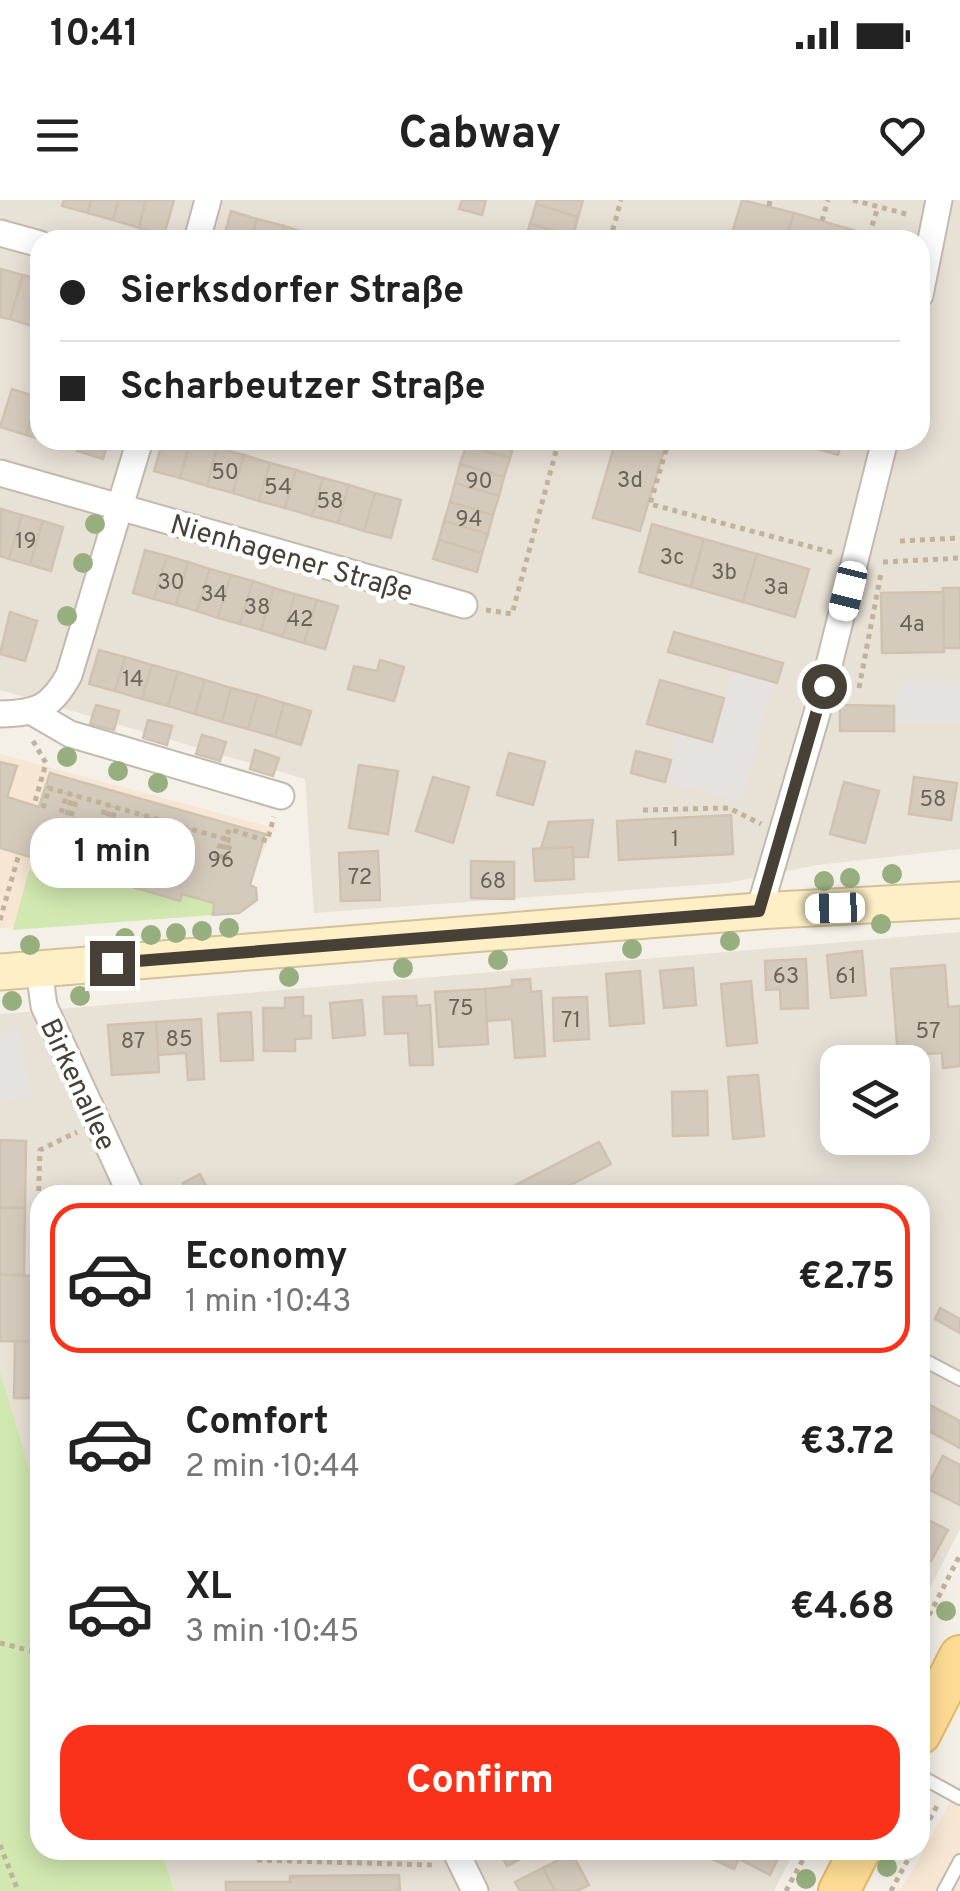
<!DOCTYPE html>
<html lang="en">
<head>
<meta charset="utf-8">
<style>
  body { margin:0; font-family:Overpass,sans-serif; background:#f2f2f2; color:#222; height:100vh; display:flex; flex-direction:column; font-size:38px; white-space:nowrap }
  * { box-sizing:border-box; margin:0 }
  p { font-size:32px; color:#767676 }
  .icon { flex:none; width:55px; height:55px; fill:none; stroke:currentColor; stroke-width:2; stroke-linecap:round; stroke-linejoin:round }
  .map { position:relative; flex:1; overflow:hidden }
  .drawer { position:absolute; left:30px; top:985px; width:900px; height:675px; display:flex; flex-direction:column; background:#fff; border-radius:30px; box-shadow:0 5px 25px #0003 }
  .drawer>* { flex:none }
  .top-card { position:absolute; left:30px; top:30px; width:900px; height:220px; border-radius:30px; box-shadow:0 5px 25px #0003; display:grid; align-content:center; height:220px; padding:0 30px; background:#fff }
  .controls { position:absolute; left:820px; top:845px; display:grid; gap:20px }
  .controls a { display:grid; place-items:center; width:110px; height:110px; border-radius:20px; background:#fff; box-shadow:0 5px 25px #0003; font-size:50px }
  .end { position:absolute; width:45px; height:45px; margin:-22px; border:12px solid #474036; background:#fff; box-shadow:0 0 0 5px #fff }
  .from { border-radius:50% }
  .bubble { position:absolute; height:70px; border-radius:30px; background:#fff; box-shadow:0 5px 25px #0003; font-size:32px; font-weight:700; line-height:70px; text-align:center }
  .car { position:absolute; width:30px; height:60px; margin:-30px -15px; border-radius:12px; box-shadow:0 0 8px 2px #0007; background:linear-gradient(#fff 24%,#345 0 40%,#fff 0 76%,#345 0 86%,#fff 0) }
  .top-card b { display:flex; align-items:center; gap:35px; height:95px; font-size:38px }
  .top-card b+b { border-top:2px solid #e0e0e0 }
  .top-card i { width:25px; height:25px; background:#222 }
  ul { padding:18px 0 0; list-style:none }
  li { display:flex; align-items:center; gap:30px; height:150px; margin:0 20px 15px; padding:0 10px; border:5px solid transparent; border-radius:30px }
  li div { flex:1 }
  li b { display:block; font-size:38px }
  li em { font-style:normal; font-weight:700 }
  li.on { border-color:#fa3219 }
  li>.icon { width:90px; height:90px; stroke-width:1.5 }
  .cta { display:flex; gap:20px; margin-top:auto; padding:20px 30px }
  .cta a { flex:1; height:115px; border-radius:30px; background:#fa3219; color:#fff; font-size:40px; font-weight:700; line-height:115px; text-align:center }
  .status { display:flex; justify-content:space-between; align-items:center; height:70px; padding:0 50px; background:#fff; direction:ltr }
  .status svg { height:28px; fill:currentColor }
  header { display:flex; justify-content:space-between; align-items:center; height:130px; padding:0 30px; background:#fff; font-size:45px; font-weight:700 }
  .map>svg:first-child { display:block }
</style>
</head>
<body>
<div class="status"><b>10:41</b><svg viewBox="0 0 49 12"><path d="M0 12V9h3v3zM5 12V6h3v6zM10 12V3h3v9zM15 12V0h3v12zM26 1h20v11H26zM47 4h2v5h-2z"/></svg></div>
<header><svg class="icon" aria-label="menu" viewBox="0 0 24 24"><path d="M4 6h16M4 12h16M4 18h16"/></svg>Cabway<svg class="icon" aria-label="heart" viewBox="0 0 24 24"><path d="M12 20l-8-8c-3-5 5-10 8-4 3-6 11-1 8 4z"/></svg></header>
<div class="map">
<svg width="960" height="1691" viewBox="0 0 960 1691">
  <rect width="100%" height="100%" fill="#f4f0e8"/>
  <g fill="#e8e1d6" fill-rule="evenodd">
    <path d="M 0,0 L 960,0 L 960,649 L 817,665 L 726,683 L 314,713 L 305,579 L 0,490 ZM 40,40 L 920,40 L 920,240 L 40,240 Z"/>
    <path d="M 960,732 L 960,1329 L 920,1407 L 920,995 L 40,995 L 40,1304 L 0,1171 L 0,814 ZM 838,862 L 912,862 L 912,938 L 838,938 Z"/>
    <path d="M 161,1650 L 795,1650 L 774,1691 L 174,1691 Z"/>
  </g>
  <g fill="#f6e6d3">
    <path d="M 0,554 L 275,628 L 234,713 L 0,728 Z"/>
    <path d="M 960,1584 L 960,1691 L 899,1691 L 911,1673 Z"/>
  </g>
  <g fill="#d1e8b0">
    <path d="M 40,660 L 179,700 L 182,694 L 214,703 L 213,715 L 13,730 L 29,670 L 36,672 Z"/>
    <path d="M 0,1171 L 40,1304 L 40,1650 L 161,1650 L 174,1691 L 0,1691 Z"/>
  </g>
  <g fill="#e5e2df">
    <path d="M 735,471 L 772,482 L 742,602 L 665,582 L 676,532 L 712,542 Z"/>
    <path d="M 897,480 L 960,481 L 960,524 L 896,523 Z"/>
    <path d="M 18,828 L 32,896 L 0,903 L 0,832 Z"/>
  </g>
  <g fill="#d5cbbd" stroke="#d0c2b0" stroke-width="2.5">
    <path d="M 64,0 L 91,0 L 88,13 L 62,6 Z"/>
    <path d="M 91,0 L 119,0 L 113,20 L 88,13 Z"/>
    <path d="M 119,0 L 146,0 L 139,28 L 113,20 Z"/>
    <path d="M 146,0 L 174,0 L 164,35 L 139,28 Z"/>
    <path d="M 462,0 L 486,0 L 482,15 L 459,9 Z"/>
    <path d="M 537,0 L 583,0 L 578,17 L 536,4 Z"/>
    <path d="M 742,0 L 794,13 L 786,40 L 730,40 Z"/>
    <path d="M 536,4 L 578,17 L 573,36 L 530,24 Z"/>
    <path d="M 231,11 L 257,19 L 251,40 L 223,40 Z"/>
    <path d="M 794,13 L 846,28 L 843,40 L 786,40 Z"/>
    <path d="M 257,19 L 284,26 L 280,40 L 251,40 Z"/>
    <path d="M 530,24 L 573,36 L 572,40 L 525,40 Z"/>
    <path d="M 284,26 L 310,34 L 308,40 L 280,40 Z"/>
    <path d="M 846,28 L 869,35 L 886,40 L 843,40 Z"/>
    <path d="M 1,69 L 23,75 L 10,119 L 0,117 Z"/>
    <path d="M 23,75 L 40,79 L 32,126 L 10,119 Z"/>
    <path d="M 12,189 L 37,197 L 26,235 L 0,227 Z"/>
    <path d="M 37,197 L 40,197 L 40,239 L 26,235 Z"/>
    <path d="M 81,240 L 109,240 L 103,259 L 77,251 Z"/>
    <path d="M 163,240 L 191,240 L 180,278 L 154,271 Z"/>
    <path d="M 191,240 L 217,248 L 207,286 L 180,278 Z"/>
    <path d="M 468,240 L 515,240 L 510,258 L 466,246 Z"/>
    <path d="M 616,240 L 667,240 L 640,331 L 593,318 Z"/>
    <path d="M 788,240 L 842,240 L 838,255 Z"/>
    <path d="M 466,246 L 510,258 L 504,277 L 460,264 Z"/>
    <path d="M 217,248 L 244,255 L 233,293 L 207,286 Z"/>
    <path d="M 244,255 L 270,263 L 259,301 L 233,293 Z"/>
    <path d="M 270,263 L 296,270 L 285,308 L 259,301 Z"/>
    <path d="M 460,264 L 504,277 L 499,296 L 455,283 Z"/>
    <path d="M 296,270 L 323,278 L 312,316 L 285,308 Z"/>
    <path d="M 323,278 L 349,285 L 338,323 L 312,316 Z"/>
    <path d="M 455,283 L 499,296 L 493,315 L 450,302 Z"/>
    <path d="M 349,285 L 375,293 L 364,331 L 338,323 Z"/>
    <path d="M 375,293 L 401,300 L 391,338 L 364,331 Z"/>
    <path d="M 450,302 L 493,315 L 488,334 L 444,321 Z"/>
    <path d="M 1,309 L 22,315 L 9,359 L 0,356 Z"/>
    <path d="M 22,315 L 43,321 L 30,365 L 9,359 Z"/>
    <path d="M 43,321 L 63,327 L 51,371 L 30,365 Z"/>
    <path d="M 444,321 L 488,334 L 482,353 L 439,340 Z"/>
    <path d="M 652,324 L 704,339 L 691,387 L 639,372 Z"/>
    <path d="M 704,339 L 757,354 L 743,402 L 691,387 Z"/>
    <path d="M 439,340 L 482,353 L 477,372 L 433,359 Z"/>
    <path d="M 145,350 L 167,356 L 154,399 L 133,393 Z"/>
    <path d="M 757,354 L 809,369 L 795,417 L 743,402 Z"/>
    <path d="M 167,356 L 188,362 L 176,405 L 154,399 Z"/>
    <path d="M 188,362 L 210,369 L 197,411 L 176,405 Z"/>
    <path d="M 210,369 L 231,375 L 218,418 L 197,411 Z"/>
    <path d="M 231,375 L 253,381 L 240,424 L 218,418 Z"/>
    <path d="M 253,381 L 274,388 L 261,430 L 240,424 Z"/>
    <path d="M 274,388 L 295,394 L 283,437 L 261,430 Z"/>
    <path d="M 943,388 L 960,388 L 960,448 L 944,448 Z"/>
    <path d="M 943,392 L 944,452 L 882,453 L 881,393 Z"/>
    <path d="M 295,394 L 317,400 L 304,443 L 283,437 Z"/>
    <path d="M 317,400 L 338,406 L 325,449 L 304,443 Z"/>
    <path d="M 10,412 L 37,421 L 25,461 L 0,454 Z"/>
    <path d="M 674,432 L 783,463 L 777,483 L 668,452 Z"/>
    <path d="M 99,450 L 125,457 L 115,491 L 89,484 Z"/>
    <path d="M 125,457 L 152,465 L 142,499 L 115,491 Z"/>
    <path d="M 380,460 L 404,467 L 394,501 L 348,489 L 354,466 L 377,471 Z"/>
    <path d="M 152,465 L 178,472 L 168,506 L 142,499 Z"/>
    <path d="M 178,472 L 205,480 L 195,514 L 168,506 Z"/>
    <path d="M 205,480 L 231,488 L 222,522 L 195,514 Z"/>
    <path d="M 660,480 L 724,498 L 712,542 L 647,524 Z"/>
    <path d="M 231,488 L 258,495 L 248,529 L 222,522 Z"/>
    <path d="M 258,495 L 284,503 L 275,537 L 248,529 Z"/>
    <path d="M 284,503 L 311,511 L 301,545 L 275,537 Z"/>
    <path d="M 96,505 L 119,511 L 114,530 L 90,524 Z"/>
    <path d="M 840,505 L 894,506 L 894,531 L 840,531 Z"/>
    <path d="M 148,520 L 172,526 L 167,545 L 143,538 Z"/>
    <path d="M 202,535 L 226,542 L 220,561 L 196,554 Z"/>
    <path d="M 255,550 L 279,558 L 273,576 L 250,569 Z"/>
    <path d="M 636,551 L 671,560 L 665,582 L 631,573 Z"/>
    <path d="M 509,553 L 545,562 L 533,605 L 497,595 Z"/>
    <path d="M 0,562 L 17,566 L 7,597 L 39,607 L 50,573 L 265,634 L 250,685 L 256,688 L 257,700 L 239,713 L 213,715 L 214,703 L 182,694 L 180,701 L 0,648 Z"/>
    <path d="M 359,565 L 398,571 L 388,634 L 349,628 Z"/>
    <path d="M 433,577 L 469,587 L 453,643 L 416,631 Z"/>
    <path d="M 914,577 L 957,583 L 951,620 L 909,614 Z"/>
    <path d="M 844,582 L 879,591 L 865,643 L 830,634 Z"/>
    <path d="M 731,615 L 733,654 L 619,660 L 617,621 Z"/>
    <path d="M 593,620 L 588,657 L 573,657 L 573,647 L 541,649 L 549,622 Z"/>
    <path d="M 573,647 L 574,679 L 535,681 L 533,649 Z"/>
    <path d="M 378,651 L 380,700 L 341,701 L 339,653 Z"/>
    <path d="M 471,661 L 514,662 L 514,699 L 471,698 Z"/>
    <path d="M 862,751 L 866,795 L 831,798 L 827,755 Z"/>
    <path d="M 806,759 L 808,808 L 781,809 L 780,789 L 766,790 L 765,761 Z"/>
    <path d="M 945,765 L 948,807 L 960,806 L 960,866 L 943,868 L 942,853 L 898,856 L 891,769 Z"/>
    <path d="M 693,768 L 696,805 L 664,808 L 660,771 Z"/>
    <path d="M 640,771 L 644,823 L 610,826 L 606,774 Z"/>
    <path d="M 530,779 L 531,792 L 541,791 L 545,856 L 515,858 L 512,819 L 487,821 L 485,789 L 512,786 L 512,780 Z"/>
    <path d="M 751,781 L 757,843 L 727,846 L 721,784 Z"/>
    <path d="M 485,789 L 488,844 L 439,847 L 435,792 Z"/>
    <path d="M 416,796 L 417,806 L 430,805 L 433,865 L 410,865 L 408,833 L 385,834 L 383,797 Z"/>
    <path d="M 303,797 L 303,816 L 311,816 L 311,838 L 295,839 L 295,851 L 264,851 L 263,808 L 285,808 L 285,798 Z"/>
    <path d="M 587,797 L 589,839 L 554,841 L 553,798 Z"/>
    <path d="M 362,800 L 365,835 L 333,838 L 330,803 Z"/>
    <path d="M 251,812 L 253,860 L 221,861 L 218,814 Z"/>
    <path d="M 201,819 L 204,879 L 188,880 L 186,853 L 158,855 L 156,822 Z"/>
    <path d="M 156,822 L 159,872 L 112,875 L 108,825 Z"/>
    <path d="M 758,875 L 764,936 L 733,939 L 728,877 Z"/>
    <path d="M 707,891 L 708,935 L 673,936 L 672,892 Z"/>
    <path d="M 0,940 L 26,941 L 25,1008 L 0,1008 Z"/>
    <path d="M 599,942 L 611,964 L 551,995 L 496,995 Z"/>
    <path d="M 200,974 L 209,992 L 189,995 L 183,983 Z"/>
    <path d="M 0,1008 L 25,1008 L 24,1075 L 0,1075 Z"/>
    <path d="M 0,1075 L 40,1076 L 40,1142 L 0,1141 Z"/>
    <path d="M 940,1108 L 960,1119 L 960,1133 L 935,1119 Z"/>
    <path d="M 15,1141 L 40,1142 L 40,1198 L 14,1198 Z"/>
    <path d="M 926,1203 L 960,1221 L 960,1248 L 920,1226 Z"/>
    <path d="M 943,1256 L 960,1265 L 960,1305 L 926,1288 Z"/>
    <path d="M 920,1316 L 948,1330 L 931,1361 L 920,1355 Z"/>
    <path d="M 499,1650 L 538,1650 L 507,1666 Z"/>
    <path d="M 716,1650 L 743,1651 L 782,1650 L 770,1675 L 739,1659 L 734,1669 L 712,1659 Z"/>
    <path d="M 572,1653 L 589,1685 L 577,1691 L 555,1691 L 543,1668 Z"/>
    <path d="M 543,1668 L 555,1691 L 520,1691 L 515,1682 Z"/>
    <path d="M 399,1675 L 400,1691 L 226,1691 L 226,1682 L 290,1682 L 290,1676 Z"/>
  </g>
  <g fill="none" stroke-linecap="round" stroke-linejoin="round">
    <defs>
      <g id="service">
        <path d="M 922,1159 L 960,1179"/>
        <path d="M 920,1576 L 960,1598"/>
        <path d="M 944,1691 L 960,1661"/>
      </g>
      <g id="minor">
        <path d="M 0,33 L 40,44"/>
        <path d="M 197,40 L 208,0"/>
        <path d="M 920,95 L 939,0"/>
        <path d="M 0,273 L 464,405"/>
        <path d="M 34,513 L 70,534 L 281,596"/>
        <path d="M 0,514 C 37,513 51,508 69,475 L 140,240"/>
        <path d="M 759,711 L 817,513 L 885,240"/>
        <path d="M 39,769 L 44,806 L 131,995"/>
        <path d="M 455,1650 L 475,1691"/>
      </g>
      <path id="secondary" d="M 0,772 L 759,711 L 960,700"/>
      <g id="primary">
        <path d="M 920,1534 L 960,1456"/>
        <path d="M 839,1691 L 860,1650"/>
      </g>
    </defs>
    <use href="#service" stroke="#c2baad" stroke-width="16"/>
    <use href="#minor" stroke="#c2baad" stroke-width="29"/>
    <use href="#secondary" stroke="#d4c198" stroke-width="39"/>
    <use href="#primary" stroke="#e4b966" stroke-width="44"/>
    <g stroke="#c1b29b" stroke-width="5" stroke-dasharray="5 5" stroke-linecap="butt">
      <path d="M 853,0 L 910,15"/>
      <path d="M 769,6 L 770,0"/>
      <path d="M 822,21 L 828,0"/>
      <path d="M 869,35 L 878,7"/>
      <path d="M 610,40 L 621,0"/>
      <path d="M 669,240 L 650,304 L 834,353"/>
      <path d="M 900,341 L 960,338"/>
      <path d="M 883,362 L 960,358"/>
      <path d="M 486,410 L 512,414 L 559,240"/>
      <path d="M 859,488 L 881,373"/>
      <path d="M 33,541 L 46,563 L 34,605"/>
      <path d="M 43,608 L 49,588 L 222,638 L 226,639 L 229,629 L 267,641 L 274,617"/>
      <path d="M 643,610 L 729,608 L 761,624"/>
      <path d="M 61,613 L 67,593"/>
      <path d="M 67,615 L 72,595"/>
      <path d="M 71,616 L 78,596"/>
      <path d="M 100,624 L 106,604"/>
      <path d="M 105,626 L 111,606"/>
      <path d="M 110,627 L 116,607"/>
      <path d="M 138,635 L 144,615"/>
      <path d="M 144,637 L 150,617"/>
      <path d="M 149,638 L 155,618"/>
      <path d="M 177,646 L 183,626"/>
      <path d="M 182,648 L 188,628"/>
      <path d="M 187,649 L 193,629"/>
      <path d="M 216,658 L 222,638"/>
      <path d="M 221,659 L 226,639"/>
      <path d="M 226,660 L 231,641 L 226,639"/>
      <path d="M 0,720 L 19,654"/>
      <path d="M 37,1041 L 40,950 L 77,932"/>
      <path d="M 920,1433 L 960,1355"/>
      <path d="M 0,1443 L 40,1453"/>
      <path d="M 920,1637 L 938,1604"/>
      <path d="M 0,1645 L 18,1691"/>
      <path d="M 257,1660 L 434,1665"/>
      <path d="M 786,1691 L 808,1650"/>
      <path d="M 891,1691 L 913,1650"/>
    </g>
    <use href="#service" stroke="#fff" stroke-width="12"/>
    <use href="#minor" stroke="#fff" stroke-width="25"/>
    <use href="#secondary" stroke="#feefc7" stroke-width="35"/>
    <use href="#primary" stroke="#fedc96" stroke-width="40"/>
  </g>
  <g fill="#97af7f">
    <circle cx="95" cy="324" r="10"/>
    <circle cx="83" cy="363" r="10"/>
    <circle cx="67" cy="416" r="10"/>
    <circle cx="67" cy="557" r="10"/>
    <circle cx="118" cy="571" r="10"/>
    <circle cx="158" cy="583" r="10"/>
    <circle cx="892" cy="674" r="10"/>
    <circle cx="850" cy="678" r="10"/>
    <circle cx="824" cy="681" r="10"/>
    <circle cx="881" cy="724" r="10"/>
    <circle cx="229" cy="728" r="10"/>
    <circle cx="202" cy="731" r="10"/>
    <circle cx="176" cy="733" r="10"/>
    <circle cx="151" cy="735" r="10"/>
    <circle cx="125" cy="738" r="10"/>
    <circle cx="730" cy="741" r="10"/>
    <circle cx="30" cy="745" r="10"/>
    <circle cx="632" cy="749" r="10"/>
    <circle cx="498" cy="760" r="10"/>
    <circle cx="403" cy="768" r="10"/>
    <circle cx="289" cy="777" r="10"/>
    <circle cx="80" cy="796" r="10"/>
    <circle cx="12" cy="801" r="10"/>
    <circle cx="946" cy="1411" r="10"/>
    <circle cx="887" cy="1667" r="10"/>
    <circle cx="806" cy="1679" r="10"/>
  </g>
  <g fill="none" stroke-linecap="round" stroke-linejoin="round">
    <path stroke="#474036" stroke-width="12" d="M 112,763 L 759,711 L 824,486"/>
  </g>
  <g text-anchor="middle" stroke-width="9" stroke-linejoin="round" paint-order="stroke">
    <g font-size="22" fill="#6a6358">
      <text x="225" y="279">50</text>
      <text x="630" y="287">3d</text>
      <text x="479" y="288">90</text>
      <text x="278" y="294">54</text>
      <text x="330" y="308">58</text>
      <text x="469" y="326">94</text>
      <text x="26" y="348">19</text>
      <text x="672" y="364">3c</text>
      <text x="724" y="379">3b</text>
      <text x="171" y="389">30</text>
      <text x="776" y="394">3a</text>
      <text x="214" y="401">34</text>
      <text x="257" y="414">38</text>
      <text x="300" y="426">42</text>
      <text x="912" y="431">4a</text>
      <text x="133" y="486">14</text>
      <text x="933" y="606">58</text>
      <text x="675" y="646">1</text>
      <text x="221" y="667">96</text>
      <text x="360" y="684">72</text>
      <text x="493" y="688">68</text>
      <text x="786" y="783">63</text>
      <text x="846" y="783">61</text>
      <text x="461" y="815">75</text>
      <text x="571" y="827">71</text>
      <text x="928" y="838">57</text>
      <text x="179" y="846">85</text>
      <text x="133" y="848">87</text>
    </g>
    <g font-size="28" fill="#474036" stroke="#fff">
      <text transform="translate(292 357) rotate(16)" y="10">Nienhagener Straße</text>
      <text transform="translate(79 884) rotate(65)" y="10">Birkenallee</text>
    </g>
  </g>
</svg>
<div class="controls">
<a><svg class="icon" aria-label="layers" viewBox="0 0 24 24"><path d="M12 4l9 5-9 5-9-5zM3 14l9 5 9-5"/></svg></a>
</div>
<i class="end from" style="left:824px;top:486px"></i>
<i class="end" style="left:112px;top:763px"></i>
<div class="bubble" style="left:30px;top:618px;width:165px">1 min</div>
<i class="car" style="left:848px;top:391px;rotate:194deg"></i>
<i class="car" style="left:835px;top:708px;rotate:268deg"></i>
<div class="top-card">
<b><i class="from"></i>Sierksdorfer Straße</b>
<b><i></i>Scharbeutzer Straße</b>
</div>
<section class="drawer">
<ul>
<li class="on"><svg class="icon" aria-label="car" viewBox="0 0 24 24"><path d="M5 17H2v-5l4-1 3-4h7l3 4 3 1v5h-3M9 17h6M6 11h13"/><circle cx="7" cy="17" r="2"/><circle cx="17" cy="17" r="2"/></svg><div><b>Economy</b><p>1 min · 10:43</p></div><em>€2.75</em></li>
<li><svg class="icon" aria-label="car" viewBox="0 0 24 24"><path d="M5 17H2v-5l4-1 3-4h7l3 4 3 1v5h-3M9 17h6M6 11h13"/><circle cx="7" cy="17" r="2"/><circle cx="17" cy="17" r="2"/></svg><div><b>Comfort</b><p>2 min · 10:44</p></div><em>€3.72</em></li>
<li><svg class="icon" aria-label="car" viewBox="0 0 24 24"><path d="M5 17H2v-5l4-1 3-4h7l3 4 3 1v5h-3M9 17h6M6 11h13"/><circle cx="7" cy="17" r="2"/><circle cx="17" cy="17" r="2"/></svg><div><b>XL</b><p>3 min · 10:45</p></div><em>€4.68</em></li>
</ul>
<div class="cta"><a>Confirm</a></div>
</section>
</div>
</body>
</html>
